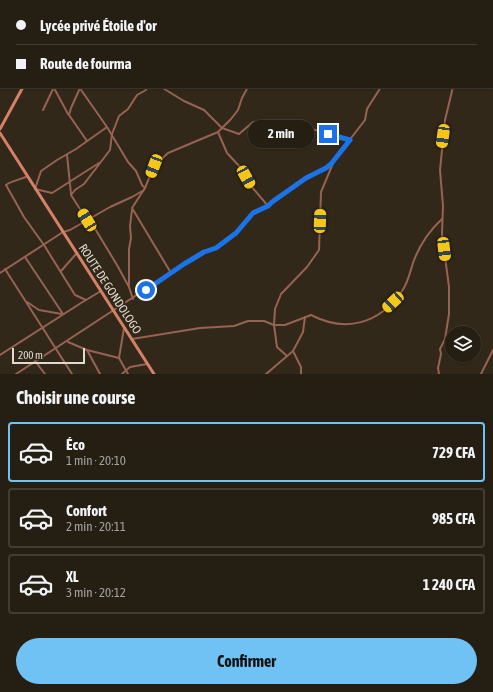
<!DOCTYPE html>
<html lang="fr">
<head>
<meta charset="utf-8">
<style>
  body { margin:0; font-family:"Asap Condensed",sans-serif; background:#2d271c; color:#f1f3f6; height:100vh; display:flex; flex-direction:column; font-size:15px; white-space:nowrap }
  * { box-sizing:border-box; margin:0 }
  p { font-size:13px; color:#a3a2a0 }
  .icon { flex:none; width:22px; height:22px; fill:none; stroke:currentColor; stroke-width:2; stroke-linecap:round; stroke-linejoin:round }
  .map { position:relative; height:374px; overflow:hidden }
  .side { display:flex; flex-direction:column; background:#251e13; flex:1 }
  .side>* { flex:none }
  .hud { position:absolute; left:0px; top:0px; width:493px; height:88px; box-shadow:0 1px 3px #0004,0 0 0 1px #423c33; display:grid; align-content:center; height:88px; padding:0 16px; background:#251e13 }
  .buttons { position:absolute; left:445px; top:326px; display:grid; gap:8px }
  .buttons a { display:grid; place-items:center; width:36px; height:36px; border-radius:50%; background:#251e13; box-shadow:0 1px 3px #0004,0 0 0 1px #423c33; font-size:20px }
  .scale { position:absolute; left:12px; bottom:10px; width:73px; box-sizing:border-box; padding-left:4px; border:2px solid #e0dad0; border-top:0; font-size:11px; line-height:14px; white-space:nowrap; color:#e0dad0; -webkit-text-stroke:3px #312819; paint-order:stroke }
  .end { position:absolute; width:18px; height:18px; margin:-9px; border:5px solid #1a73e8; background:#fff; box-shadow:0 0 0 2px #fff }
  .from { border-radius:50% }
  .bubble { position:absolute; height:28px; border-radius:14px; background:#251e13; box-shadow:0 1px 3px #0004,0 0 0 1px #423c33; font-size:13px; font-weight:700; line-height:28px; text-align:center }
  .car { position:absolute; width:12px; height:24px; margin:-12px -6px; border-radius:5px; box-shadow:0 0 3px 1px #0007; background:linear-gradient(#f5c518 24%,#345 0 40%,#f5c518 0 76%,#345 0 86%,#f5c518 0) }
  .hud b { display:flex; align-items:center; gap:14px; height:38px; font-size:15px }
  .hud b+b { border-top:1px solid #423c33 }
  .hud i { width:10px; height:10px; background:#f1f3f6 }
  ul { padding:0; list-style:none }
  li { display:flex; align-items:center; gap:12px; height:60px; margin:0 8px 6px; padding:0 8px; border:2px solid #423c33; border-radius:4px }
  li div { flex:1 }
  li b { display:block; font-size:15px }
  li em { font-style:normal; font-weight:700 }
  li.on { border-color:#70c1f4 }
  li>.icon { width:36px; height:36px; stroke-width:1.5 }
  h2 { padding:0 16px; font-size:18px; line-height:48px }
  .button { display:flex; gap:8px; margin-top:auto; padding:8px 16px }
  .button a { flex:1; height:46px; border-radius:24px; background:#70c1f4; color:#111; font-size:16px; font-weight:700; line-height:46px; text-align:center }
  .map>svg:first-child { display:block }
</style>
</head>
<body>
<div class="map">
<svg width="493" height="374" viewBox="0 0 493 374">
  <rect width="100%" height="100%" fill="#312819"/>
  <g fill="none" stroke-linecap="round" stroke-linejoin="round">
    <g stroke="#986253" stroke-width="2">
      <path d="M 362,0 L 363,1"/>
      <path d="M 50,1 L 51,0"/>
      <path d="M 133,1 L 133,0"/>
      <path d="M 194,1 L 194,0"/>
      <path d="M 268,1 L 268,0"/>
      <path d="M 458,1 L 458,0"/>
      <path d="M 0,23 L 1,26"/>
      <path d="M 0,46 L 1,45"/>
      <path d="M 79,87 L 107,127 L 128,162 L 136,171 L 142,185 L 145,188"/>
      <path d="M 161,87 L 184,101 L 204,110 L 222,128 L 231,119 L 238,110 L 242,98 L 248,87"/>
      <path d="M 54,88 L 68,114"/>
      <path d="M 80,88 L 71,108 L 69,115 L 87,141"/>
      <path d="M 43,110 L 54,87"/>
      <path d="M 218,132 L 227,153 L 241,168 L 251,186 L 268,206"/>
      <path d="M 67,155 L 71,194"/>
      <path d="M 99,163 L 52,193 L 35,189 L 41,171 L 57,160 L 76,149 L 107,127"/>
      <path d="M 28,176 C 20,180 13,180 6,185 L 24,217 L 44,245 L 75,295 L 86,300"/>
      <path d="M 25,257 L 63,314"/>
      <path d="M 5,269 L 72,374"/>
      <path d="M 61,271 L 76,254"/>
      <path d="M 0,273 L 63,232 L 70,230 L 110,207 L 132,197 L 144,190"/>
      <path d="M 171,273 L 132,208 L 145,188 L 154,166 L 168,153 L 218,132 L 222,128 L 239,134 L 253,122 L 265,121 L 287,128 L 304,127 L 349,139"/>
      <path d="M 129,287 L 129,249 L 131,238 L 130,226 L 132,210"/>
      <path d="M 133,299 L 129,287 L 117,265 L 94,227 L 87,220 L 71,195 L 75,190 L 84,184 L 110,150 L 112,134 L 119,116 L 128,109 L 137,95 L 146,90 L 147,87"/>
      <path d="M 27,302 L 39,310 L 62,314"/>
      <path d="M 124,328 L 119,358 L 128,374"/>
      <path d="M 132,339 L 200,328 L 234,326 L 248,321 L 264,321 L 274,325 L 285,325 L 311,315 C 346,333 379,324 402,291 C 408,283 410,272 413,263 C 419,246 429,231 442,219"/>
      <path d="M 68,342 L 87,350 L 100,374"/>
      <path d="M 87,350 L 119,358"/>
      <path d="M 0,355 L 81,303 L 101,291"/>
      <path d="M 287,356 L 277,347 L 274,325 L 275,309 L 281,294 L 307,267 L 319,250 L 321,192 L 334,161"/>
      <path d="M 35,361 L 45,374"/>
      <path d="M 16,374 L 184,264 L 204,252 L 216,248 L 236,233 L 253,213 L 268,206 L 272,202 L 291,188 L 326,168 L 331,164 L 365,120 L 367,109 L 381,87"/>
      <path d="M 122,374 L 130,367 L 147,364"/>
      <path d="M 266,374 L 293,351"/>
      <path d="M 301,374 L 301,367 L 293,351 L 303,332 L 305,317"/>
      <path d="M 439,374 L 438,368 L 441,354 L 440,349 L 445,339 L 449,314 L 449,287 L 442,234 L 443,206 L 440,170 L 445,120 L 453,87"/>
      <path d="M 481,374 L 493,350"/>
    </g>
    <g stroke="#d78068" stroke-width="3">
      <path d="M 420,0 L 421,1"/>
      <path d="M 73,1 L 74,0"/>
      <path d="M 436,1 L 440,0"/>
      <path d="M 0,129 L 23,87"/>
      <path d="M 0,133 L 154,374"/>
    </g>
  </g>
  <g fill="none" stroke-linecap="round" stroke-linejoin="round">
    <path stroke="#1a73e8" stroke-width="5" d="M 146,290 L 184,264 L 204,252 L 216,248 L 236,233 L 253,213 L 268,206 L 272,202 L 306,178 L 326,168 L 331,164 L 350,140 L 328,134"/>
  </g>
  <g text-anchor="middle" stroke-width="4" stroke-linejoin="round" paint-order="stroke">
    <g font-size="12" fill="#e0dad0" stroke="#312819">
      <text transform="translate(110 289) rotate(57)" y="4">ROUTE DE GONDOLOGO</text>
    </g>
  </g>
</svg>
<div class="buttons">
<a><svg class="icon" aria-label="layers" viewBox="0 0 24 24"><path d="M12 4l9 5-9 5-9-5zM3 14l9 5 9-5"/></svg></a>
</div>
<div class="scale">200 m</div>
<i class="end from" style="left:146px;top:290px"></i>
<i class="end" style="left:328px;top:134px"></i>
<div class="bubble" style="left:248px;top:120px;width:66px">2 min</div>
<i class="car" style="left:443px;top:136px;rotate:188deg"></i>
<i class="car" style="left:154px;top:166px;rotate:201deg"></i>
<i class="car" style="left:246px;top:177px;rotate:151deg"></i>
<i class="car" style="left:87px;top:220px;rotate:329deg"></i>
<i class="car" style="left:320px;top:221px;rotate:2deg"></i>
<i class="car" style="left:444px;top:249px;rotate:173deg"></i>
<i class="car" style="left:393px;top:302px;rotate:227deg"></i>
<div class="hud">
<b><i class="from"></i>Lycée privé Étoile d'or</b>
<b><i></i>Route de fourma</b>
</div>
</div>
<section class="side">
<h2>Choisir une course</h2>
<ul>
<li class="on"><svg class="icon" aria-label="car" viewBox="0 0 24 24"><path d="M5 17H2v-5l4-1 3-4h7l3 4 3 1v5h-3M9 17h6M6 11h13"/><circle cx="7" cy="17" r="2"/><circle cx="17" cy="17" r="2"/></svg><div><b>Éco</b><p>1 min · 20:10</p></div><em>729 CFA</em></li>
<li><svg class="icon" aria-label="car" viewBox="0 0 24 24"><path d="M5 17H2v-5l4-1 3-4h7l3 4 3 1v5h-3M9 17h6M6 11h13"/><circle cx="7" cy="17" r="2"/><circle cx="17" cy="17" r="2"/></svg><div><b>Confort</b><p>2 min · 20:11</p></div><em>985 CFA</em></li>
<li><svg class="icon" aria-label="car" viewBox="0 0 24 24"><path d="M5 17H2v-5l4-1 3-4h7l3 4 3 1v5h-3M9 17h6M6 11h13"/><circle cx="7" cy="17" r="2"/><circle cx="17" cy="17" r="2"/></svg><div><b>XL</b><p>3 min · 20:12</p></div><em>1 240 CFA</em></li>
</ul>
<div class="button"><a>Confirmer</a></div>
</section>
</body>
</html>
